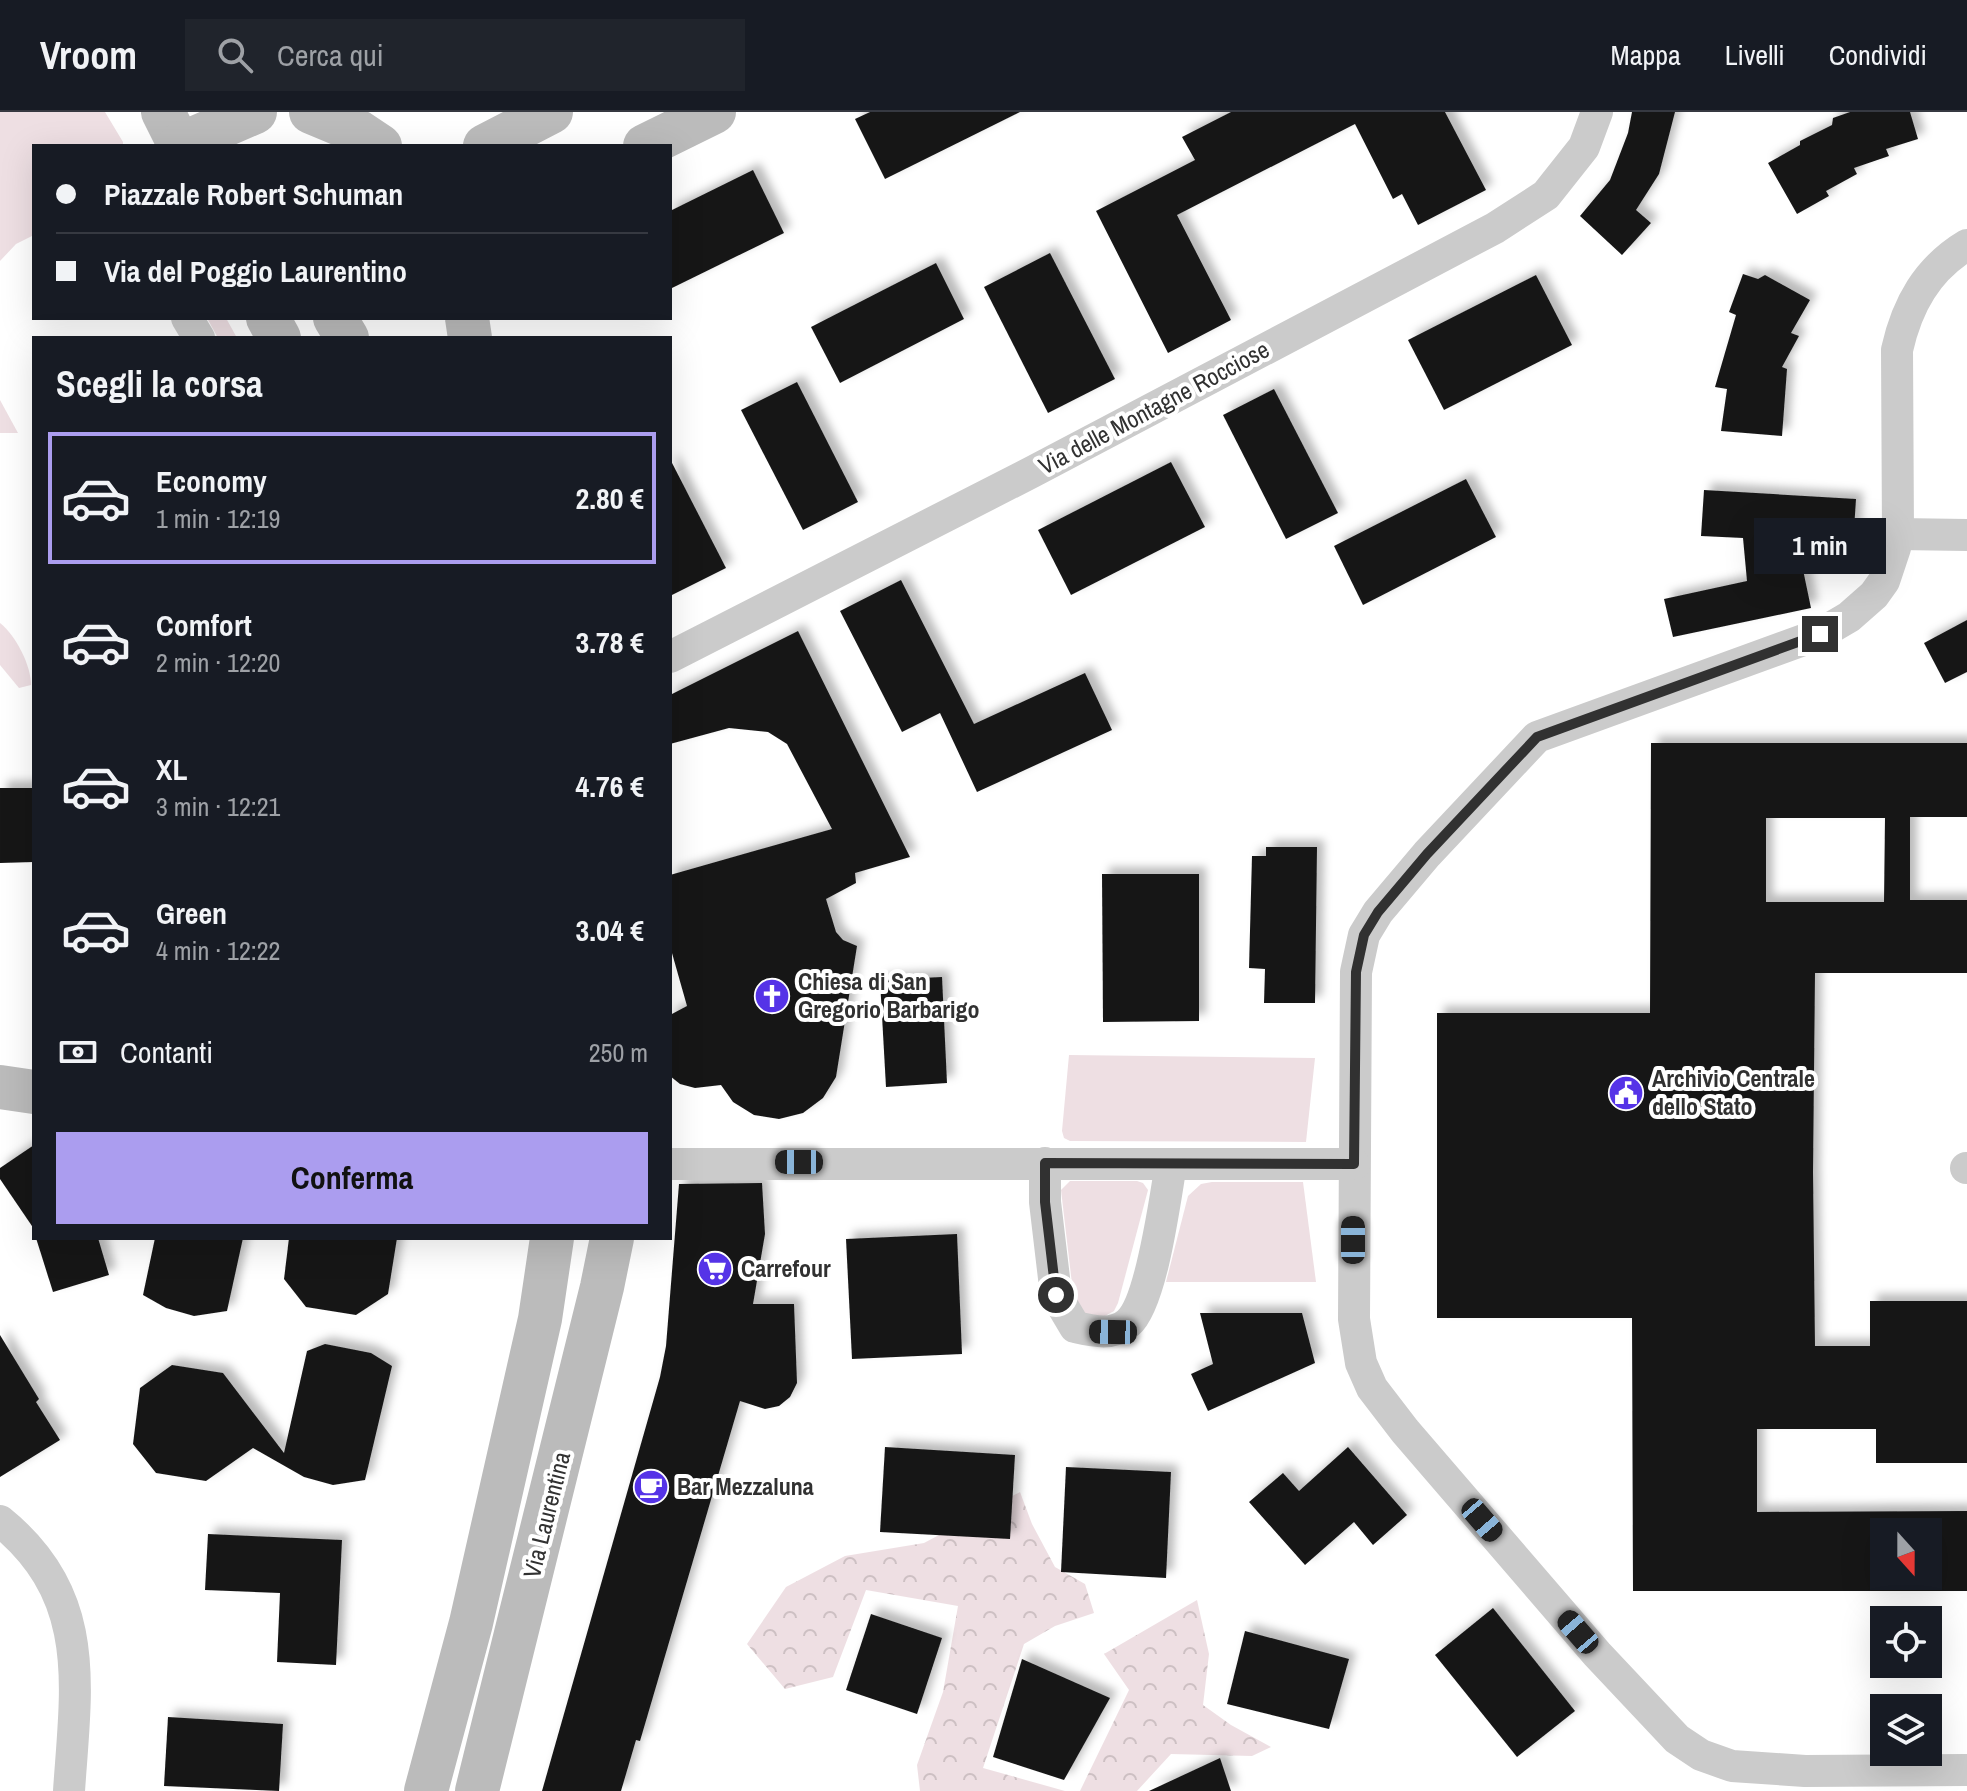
<!DOCTYPE html>
<html lang="it">
<head>
<meta charset="utf-8">
<style>
  body { margin:0; font-family:"Archivo Narrow",sans-serif; background:#20242c; color:#f1f3f6; height:100vh; display:flex; flex-direction:column; font-size:30px; white-space:nowrap }
  * { box-sizing:border-box; margin:0 }
  p { font-size:26px; color:#9ea1a6 }
  .icon { flex:none; width:44px; height:44px; fill:none; stroke:currentColor; stroke-width:2; stroke-linecap:round; stroke-linejoin:round }
  .map { position:relative; flex:1; overflow:hidden }
  .side { position:absolute; left:32px; top:224px; width:640px; height:904px; display:flex; flex-direction:column; background:#171b24; border-radius:0px; box-shadow:0 8px 32px #0002 }
  .side>* { flex:none }
  .hud { position:absolute; left:32px; top:32px; width:640px; height:176px; border-radius:0px; box-shadow:0 8px 32px #0002; display:grid; align-content:center; height:176px; padding:0 24px; background:#171b24 }
  .needle { width:52px; rotate:159deg }
  .controls { position:absolute; left:1870px; top:1406px; display:grid; gap:16px }
  .controls a { display:grid; place-items:center; width:72px; height:72px; border-radius:0px; background:#171b24; box-shadow:0 8px 32px #0002; font-size:40px }
  .end { position:absolute; width:36px; height:36px; margin:-18px; border:10px solid #313131; background:#fff; box-shadow:0 0 0 4px #fff }
  .from { border-radius:50% }
  .bubble { position:absolute; height:56px; border-radius:0px; background:#171b24; box-shadow:0 8px 32px #0002; font-size:26px; font-weight:800; line-height:56px; text-align:center }
  .car { position:absolute; width:24px; height:48px; margin:-24px -12px; border-radius:10px; box-shadow:0 0 6px 2px #0007; background:linear-gradient(#222 24%,#8ab4d8 0 40%,#222 0 76%,#8ab4d8 0 86%,#222 0) }
  .hud b { display:flex; align-items:center; gap:28px; height:76px; font-size:30px }
  .hud b+b { border-top:2px solid #363941 }
  .hud i { width:20px; height:20px; background:#f1f3f6 }
  ul { padding:0; list-style:none }
  li { display:flex; align-items:center; gap:24px; height:132px; margin:0 16px 12px; padding:0 8px; border:4px solid transparent; border-radius:0px }
  li div { flex:1 }
  li b { display:block; font-size:30px }
  li em { font-style:normal; font-weight:800 }
  li.on { border-color:#ab9def }
  li>.icon { width:72px; height:72px; stroke-width:1.5 }
  h2 { padding:0 24px; font-size:36px; line-height:96px }
  .pay { display:flex; align-items:center; gap:20px; height:88px; padding:0 24px; font-size:30px }
  .pay p { margin-inline-start:auto }
  .button { display:flex; gap:16px; margin-top:auto; padding:16px 24px }
  .button a { flex:1; height:92px; border-radius:0px; background:#ab9def; color:#111; font-size:32px; font-weight:800; line-height:92px; text-align:center }
  header { display:flex; align-items:center; gap:48px; box-sizing:border-box; height:112px; padding:0 40px; background:#171b24; border-bottom:2px solid #363941 }
  header strong { font-size:38px }
  nav { display:flex; gap:44px; margin-inline-start:auto; font-size:28px }
  .search { width:560px; height:72px; background:#20242c; display:flex; align-items:center; gap:20px; box-sizing:border-box; padding:0 28px; border-radius:0px; color:#9ea1a6; font-size:30px }
  .map>svg:first-child { display:block }
</style>
</head>
<body>
<header>
<strong>Vroom</strong>
<div class="search"><svg class="icon" aria-label="search" viewBox="0 0 24 24"><circle cx="10" cy="10" r="6"/><path d="M15 15l6 6"/></svg>Cerca qui</div>
<nav><a>Mappa</a><a>Livelli</a><a>Condividi</a></nav>
</header>
<div class="map">
<svg width="1967" height="1679" viewBox="0 0 1967 1679">
  <defs>
    <pattern id="forest-crowns" width="20" height="18" patternUnits="userSpaceOnUse" patternTransform="scale(2)"><rect width="20" height="18" fill="#eedfe3"/><path d="M2 6a3 3 0 1 1 6 0M12 15a3 3 0 1 1 6 0" fill="none" stroke="#cdc0c3"/></pattern>
    <filter id="shadow"><feDropShadow dx="7" dy="-7" stdDeviation="4" flood-color="#0004"/></filter>
  </defs>
  <rect width="100%" height="100%" fill="#fff"/>
  <g fill="#eedfe3">
    <path d="M 0,0 L 105,0 L 123,30 L 123,34 L 34,34 L 34,123 L 16,132 L 0,149 Z"/>
    <path d="M 207,206 L 226,206 L 237,226 L 218,226 Z"/>
    <path d="M 0,288 L 18,321 L 0,321 Z"/>
    <path d="M 0,511 C 16,524 31,553 31,573 L 19,576 L 0,553 Z"/>
    <path d="M 1069,943 L 1315,946 L 1306,1030 L 1070,1029 L 1064,1026 L 1062,1019 Z"/>
    <path d="M 1070,1069 L 1137,1069 L 1143,1071 L 1148,1078 L 1118,1191 L 1114,1199 L 1103,1205 L 1085,1203 L 1074,1189 L 1061,1078 Z"/>
    <path d="M 1212,1070 L 1303,1070 L 1316,1170 L 1166,1170 L 1188,1084 L 1201,1072 Z"/>
  </g>
  <g fill="url(#forest-crowns)">
    <path d="M 1020,1380 L 1032,1412 L 1055,1455 L 1085,1472 L 1094,1501 L 1055,1514 L 1024,1532 L 983,1656 L 1065,1679 L 920,1679 L 917,1653 L 943,1580 L 958,1494 L 866,1478 L 833,1565 L 785,1577 L 747,1532 L 786,1475 L 845,1444 L 924,1431 Z"/>
    <path d="M 1197,1488 L 1209,1542 L 1203,1593 L 1231,1613 L 1271,1635 L 1252,1644 L 1171,1642 L 1137,1679 L 1080,1679 L 1129,1578 L 1104,1542 Z"/>
  </g>
  <g fill="#181818" fill-rule="evenodd" filter="url(#shadow)">
    <path d="M 870,0 L 1020,0 L 885,67 L 855,7 Z"/>
    <path d="M 1231,0 L 1445,0 L 1486,78 L 1418,113 L 1402,82 L 1393,87 L 1355,12 L 1177,103 L 1231,208 L 1168,241 L 1096,99 L 1195,48 L 1182,25 Z"/>
    <path d="M 1632,0 L 1675,0 L 1659,62 L 1636,98 L 1651,111 L 1622,143 L 1580,104 L 1610,68 L 1628,21 Z"/>
    <path d="M 1850,0 L 1910,0 L 1918,27 L 1886,37 L 1889,44 L 1854,56 L 1857,62 L 1826,79 L 1829,84 L 1797,102 L 1768,51 L 1800,33 L 1800,29 L 1832,13 L 1833,6 Z"/>
    <path d="M 753,58 L 784,121 L 670,177 L 670,99 Z"/>
    <path d="M 1050,141 L 1115,267 L 1048,301 L 984,175 Z"/>
    <path d="M 936,151 L 964,207 L 840,271 L 811,215 Z"/>
    <path d="M 1743,162 L 1758,167 L 1765,163 L 1810,188 L 1791,221 L 1799,224 L 1782,255 L 1787,257 L 1782,324 L 1721,319 L 1727,277 L 1715,275 L 1736,203 L 1729,200 Z"/>
    <path d="M 1536,163 L 1572,233 L 1444,298 L 1408,228 Z"/>
    <path d="M 797,270 L 858,390 L 803,418 L 741,298 Z"/>
    <path d="M 1274,277 L 1338,401 L 1286,427 L 1223,303 Z"/>
    <path d="M 670,347 L 726,456 L 670,484 Z"/>
    <path d="M 1171,350 L 1205,415 L 1071,483 L 1038,418 Z"/>
    <path d="M 1466,367 L 1496,425 L 1363,493 L 1334,434 Z"/>
    <path d="M 1704,378 L 1856,387 L 1853,433 L 1797,429 L 1811,496 L 1673,525 L 1664,487 L 1747,469 L 1743,426 L 1701,424 Z"/>
    <path d="M 901,468 L 974,612 L 1085,561 L 1112,618 L 977,680 L 940,601 L 902,620 L 840,499 Z"/>
    <path d="M 1967,508 L 1967,560 L 1945,571 L 1924,531 Z"/>
    <path d="M 798,519 L 910,745 L 855,761 L 856,771 L 826,787 L 836,820 L 843,828 L 857,834 L 836,965 L 823,986 L 803,1001 L 779,1007 L 754,1003 L 733,990 L 721,973 L 695,976 L 680,972 L 670,964 L 670,903 L 687,894 L 670,834 L 670,763 L 832,717 L 787,632 L 768,620 L 729,616 L 670,632 L 670,583 Z"/>
    <path d="M 1651,631 L 1967,631 L 1967,705 L 1910,705 L 1910,788 L 1967,788 L 1967,861 L 1815,861 L 1813,1060 L 1815,1234 L 1870,1234 L 1870,1189 L 1967,1189 L 1967,1351 L 1876,1351 L 1876,1317 L 1757,1317 L 1757,1400 L 1967,1399 L 1967,1479 L 1633,1479 L 1632,1206 L 1437,1206 L 1437,901 L 1650,901 ZM 1766,706 L 1885,706 L 1884,790 L 1766,790 ZM 1884,1420 L 1928,1420 L 1928,1464 L 1884,1464 Z"/>
    <path d="M 0,676 L 34,676 L 34,750 L 0,751 Z"/>
    <path d="M 1266,735 L 1317,735 L 1315,891 L 1264,891 L 1265,857 L 1249,856 L 1252,744 L 1266,744 Z"/>
    <path d="M 1102,762 L 1199,762 L 1199,909 L 1103,910 Z"/>
    <path d="M 942,865 L 947,971 L 886,975 L 880,868 Z"/>
    <path d="M 34,1033 L 34,1117 L 0,1067 L 0,1056 Z"/>
    <path d="M 762,1071 L 765,1122 L 753,1192 L 794,1192 L 797,1271 L 790,1285 L 779,1294 L 765,1297 L 740,1289 L 640,1629 L 636,1628 L 621,1679 L 542,1679 L 660,1265 L 666,1234 L 679,1072 Z"/>
    <path d="M 957,1122 L 962,1242 L 852,1247 L 846,1127 Z"/>
    <path d="M 36,1126 L 98,1126 L 109,1163 L 53,1180 Z"/>
    <path d="M 155,1126 L 243,1126 L 227,1199 L 194,1204 L 166,1196 L 143,1183 Z"/>
    <path d="M 289,1126 L 397,1126 L 388,1182 L 356,1203 L 306,1195 L 284,1167 Z"/>
    <path d="M 1200,1201 L 1302,1201 L 1315,1251 L 1208,1299 L 1191,1262 L 1213,1252 Z"/>
    <path d="M 0,1223 L 39,1287 L 36,1290 L 60,1328 L 0,1365 Z"/>
    <path d="M 325,1232 L 371,1241 L 392,1254 L 365,1368 L 333,1373 L 304,1365 L 253,1336 L 206,1369 L 156,1361 L 133,1332 L 140,1276 L 172,1253 L 223,1261 L 284,1341 L 307,1239 Z"/>
    <path d="M 885,1335 L 1015,1343 L 1010,1427 L 880,1420 Z"/>
    <path d="M 1348,1335 L 1407,1403 L 1373,1433 L 1354,1410 L 1305,1453 L 1249,1390 L 1283,1361 L 1299,1379 Z"/>
    <path d="M 1066,1355 L 1171,1360 L 1166,1466 L 1061,1460 Z"/>
    <path d="M 208,1422 L 342,1428 L 336,1553 L 277,1550 L 280,1481 L 205,1478 Z"/>
    <path d="M 1493,1496 L 1575,1599 L 1517,1645 L 1435,1543 Z"/>
    <path d="M 871,1502 L 942,1526 L 917,1602 L 846,1578 Z"/>
    <path d="M 1245,1519 L 1349,1547 L 1329,1617 L 1227,1592 Z"/>
    <path d="M 1022,1547 L 1110,1586 L 1064,1668 L 993,1645 Z"/>
    <path d="M 168,1605 L 283,1612 L 279,1679 L 164,1674 Z"/>
    <path d="M 1220,1646 L 1231,1679 L 1149,1679 Z"/>
  </g>
  <g fill="none" stroke-linecap="round" stroke-linejoin="round">
    <g stroke="#cbcbcb" stroke-width="32">
      <path d="M 1967,133 C 1927,157 1907,193 1897,238 L 1898,422 L 1895,436 L 1884,469 L 1874,483 L 1849,505 L 1820,522 L 1537,625 L 1427,742 L 1378,800 L 1364,823 L 1356,860 L 1354,1207 L 1361,1251 L 1372,1276 L 1405,1319 L 1597,1542 L 1677,1627 L 1701,1643 L 1732,1654 L 1805,1659 L 1967,1658"/>
      <path d="M 187,206 L 199,226"/>
      <path d="M 1898,422 L 1967,423"/>
      <path d="M 670,545 L 1032,360 L 1495,116 L 1546,83 L 1584,35 L 1597,0"/>
      <path d="M 1045,1051 L 1045,1090 L 1056,1183 L 1075,1215 C 1093,1219 1113,1224 1128,1211 C 1152,1191 1165,1086 1171,1052"/>
      <path d="M 670,1052 L 1354,1052"/>
      <path d="M 1966,1056 L 1967,1056"/>
      <path d="M 0,1409 C 93,1484 76,1574 69,1679"/>
    </g>
    <g stroke="#bbb" stroke-width="44">
      <path d="M 163,0 L 180,34"/>
      <path d="M 311,0 L 359,20 L 380,34"/>
      <path d="M 179,33 L 255,0"/>
      <path d="M 485,34 L 551,0"/>
      <path d="M 645,34 L 714,0"/>
      <path d="M 268,206 L 279,226"/>
      <path d="M 335,206 L 347,226"/>
      <path d="M 467,206 L 470,226"/>
      <path d="M 0,975 L 34,980"/>
      <path d="M 426,1679 L 471,1511 L 540,1207 L 552,1126"/>
      <path d="M 477,1679 L 602,1175 L 612,1126"/>
    </g>
  </g>
  <g fill="none" stroke-linecap="round" stroke-linejoin="round">
    <path stroke="#313131" stroke-width="10" d="M 1056,1183 L 1045,1090 L 1045,1051 L 1354,1052 L 1356,860 L 1364,823 L 1378,800 L 1427,742 L 1537,625 L 1820,522"/>
  </g>
  <defs>
    <symbol id="church-disc" viewBox="-11 -11 22 22"><circle r="9.5" fill="#5533e7" stroke="#fff"/><path d="M-1.2-6h2.4v3.5h3.3v2.4h-3.3V6h-2.4V-.1h-3.3v-2.4h3.3Z" fill="#fff"/></symbol>
    <symbol id="civic-disc" viewBox="-11 -11 22 22"><circle r="9.5" fill="#5533e7" stroke="#fff"/><path d="M-.6-6.5H3V-4.5H.6V-3L4-1V1h2V6H-6V1h2V-1L-.6-3ZM-1.2 2.5V6h2.4V2.5Z" fill="#fff"/></symbol>
    <symbol id="supermarket-disc" viewBox="-11 -11 22 22"><circle r="9.5" fill="#5533e7" stroke="#fff"/><path d="M-6-5.5h2.5l.6 2H6L4.5 2H-2.5L-4.4-4H-6ZM-1.5 3.2a1.3 1.3 0 1 0 .1 0ZM3 3.2a1.3 1.3 0 1 0 .1 0Z" fill="#fff"/></symbol>
    <symbol id="cafe-disc" viewBox="-11 -11 22 22"><circle r="9.5" fill="#5533e7" stroke="#fff"/><path d="M-5.5-4.5H6V0H3Q3 3.5 0 3.5H-2.5Q-5.5 3.5-5.5 0ZM3-3.2v2h1.7v-2ZM-6 4.5H4V6H-6Z" fill="#fff"/></symbol>
  </defs>
  <g fill-rule="evenodd">
    <use href="#church-disc" x="752" y="864" width="40" height="40"/>
    <use href="#civic-disc" x="1606" y="961" width="40" height="40"/>
    <use href="#supermarket-disc" x="695" y="1137" width="40" height="40"/>
    <use href="#cafe-disc" x="631" y="1355" width="40" height="40"/>
  </g>
  <g text-anchor="middle" stroke-width="8" stroke-linejoin="round" paint-order="stroke">
    <g font-size="24" fill="#313131" stroke="#fff">
      <text transform="translate(1154 296) rotate(-28)" y="8">Via delle Montagne Rocciose</text>
      <text transform="translate(547 1403) rotate(-76)" y="8">Via Laurentina</text>
    </g>
    <g font-size="24" font-weight="bold" fill="#313131" stroke="#fff" text-anchor="start">
      <text x="798" y="878">Chiesa di San<tspan x="798" dy="28">Gregorio Barbarigo</tspan></text>
      <text x="1652" y="975">Archivio Centrale<tspan x="1652" dy="28">dello Stato</tspan></text>
      <text x="741" y="1165">Carrefour</text>
      <text x="677" y="1383">Bar Mezzaluna</text>
    </g>
  </g>
</svg>
<div class="controls">
<a><svg class="needle" viewBox="-14 -14 28 28"><path d="M0-13l5 13h-10z" fill="#e53935"/><path d="M0 13l5-13h-10z" fill="#9ea1a6"/></svg></a>
<a><svg class="icon" aria-label="locate" viewBox="0 0 24 24"><circle cx="12" cy="12" r="6"/><path d="M12 2v4M12 18v4M2 12h4M18 12h4"/></svg></a>
<a><svg class="icon" aria-label="layers" viewBox="0 0 24 24"><path d="M12 4l9 5-9 5-9-5zM3 14l9 5 9-5"/></svg></a>
</div>
<i class="end from" style="left:1056px;top:1183px"></i>
<i class="end" style="left:1820px;top:522px"></i>
<div class="bubble" style="left:1754px;top:406px;width:132px">1 min</div>
<i class="car" style="left:799px;top:1050px;rotate:270deg"></i>
<i class="car" style="left:1353px;top:1128px;rotate:0deg"></i>
<i class="car" style="left:1113px;top:1220px;rotate:271deg"></i>
<i class="car" style="left:1482px;top:1408px;rotate:139deg"></i>
<i class="car" style="left:1578px;top:1520px;rotate:319deg"></i>
<div class="hud">
<b><i class="from"></i>Piazzale Robert Schuman</b>
<b><i></i>Via del Poggio Laurentino</b>
</div>
<section class="side">
<h2>Scegli la corsa</h2>
<ul>
<li class="on"><svg class="icon" aria-label="car" viewBox="0 0 24 24"><path d="M5 17H2v-5l4-1 3-4h7l3 4 3 1v5h-3M9 17h6M6 11h13"/><circle cx="7" cy="17" r="2"/><circle cx="17" cy="17" r="2"/></svg><div><b>Economy</b><p>1 min · 12:19</p></div><em>2.80 €</em></li>
<li><svg class="icon" aria-label="car" viewBox="0 0 24 24"><path d="M5 17H2v-5l4-1 3-4h7l3 4 3 1v5h-3M9 17h6M6 11h13"/><circle cx="7" cy="17" r="2"/><circle cx="17" cy="17" r="2"/></svg><div><b>Comfort</b><p>2 min · 12:20</p></div><em>3.78 €</em></li>
<li><svg class="icon" aria-label="car" viewBox="0 0 24 24"><path d="M5 17H2v-5l4-1 3-4h7l3 4 3 1v5h-3M9 17h6M6 11h13"/><circle cx="7" cy="17" r="2"/><circle cx="17" cy="17" r="2"/></svg><div><b>XL</b><p>3 min · 12:21</p></div><em>4.76 €</em></li>
<li><svg class="icon" aria-label="car" viewBox="0 0 24 24"><path d="M5 17H2v-5l4-1 3-4h7l3 4 3 1v5h-3M9 17h6M6 11h13"/><circle cx="7" cy="17" r="2"/><circle cx="17" cy="17" r="2"/></svg><div><b>Green</b><p>4 min · 12:22</p></div><em>3.04 €</em></li>
</ul>
<div class="pay"><svg class="icon" aria-label="cash" viewBox="0 0 24 24"><path d="M3 7h18v10H3z"/><circle cx="12" cy="12" r="2"/></svg>Contanti<p>250 m</p></div>
<div class="button"><a>Conferma</a></div>
</section>
</div>
</body>
</html>
